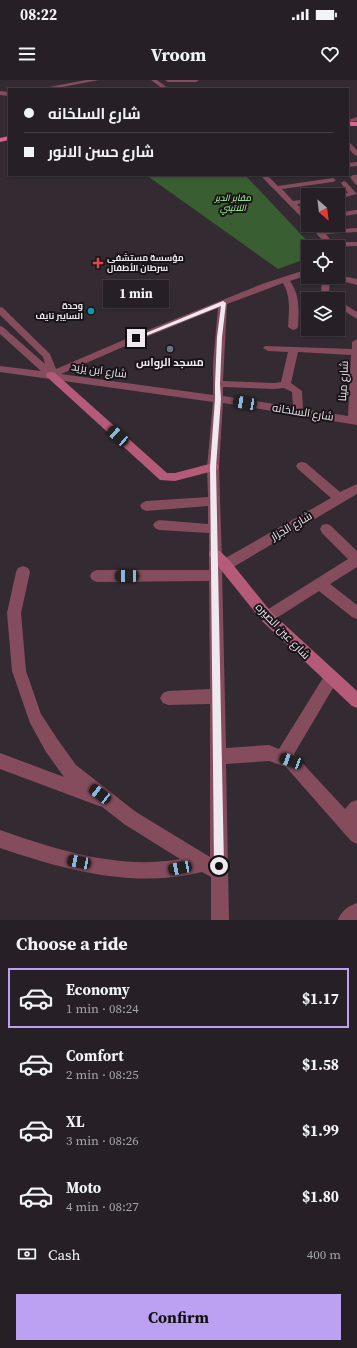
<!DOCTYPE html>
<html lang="en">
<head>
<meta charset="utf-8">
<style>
  body { margin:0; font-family:"Source Serif 4",Cairo,serif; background:#322d32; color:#f1f3f6; height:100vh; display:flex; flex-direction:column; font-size:15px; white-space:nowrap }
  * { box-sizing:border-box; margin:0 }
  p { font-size:13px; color:#a4a3a7 }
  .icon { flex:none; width:22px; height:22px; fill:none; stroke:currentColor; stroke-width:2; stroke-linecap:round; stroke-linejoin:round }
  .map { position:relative; height:840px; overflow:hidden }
  .details { display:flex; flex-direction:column; background:#262026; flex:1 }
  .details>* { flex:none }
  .banner { position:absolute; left:8px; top:8px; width:341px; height:88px; border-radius:0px; box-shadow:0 1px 3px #0004,0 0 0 1px #423e43; display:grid; align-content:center; height:88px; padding:0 16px; background:#262026 }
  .needle { width:26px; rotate:152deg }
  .tools { position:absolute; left:301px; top:108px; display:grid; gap:8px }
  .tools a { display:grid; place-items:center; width:44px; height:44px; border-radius:0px; background:#262026; box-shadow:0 1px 3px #0004,0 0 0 1px #423e43; font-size:20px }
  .end { position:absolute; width:18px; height:18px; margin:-9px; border:5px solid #efe8ee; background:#111; box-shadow:0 0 0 2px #111 }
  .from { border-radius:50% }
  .bubble { position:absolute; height:28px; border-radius:0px; background:#262026; box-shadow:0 1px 3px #0004,0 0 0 1px #423e43; font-size:13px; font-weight:700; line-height:28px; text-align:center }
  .car { position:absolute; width:12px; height:24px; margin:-12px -6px; border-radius:5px; box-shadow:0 0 3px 1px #0007; background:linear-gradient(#222 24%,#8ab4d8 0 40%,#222 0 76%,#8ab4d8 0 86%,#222 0) }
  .banner b { display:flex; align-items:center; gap:14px; height:38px; font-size:15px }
  .banner b+b { border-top:1px solid #423e43 }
  .banner i { width:10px; height:10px; background:#f1f3f6 }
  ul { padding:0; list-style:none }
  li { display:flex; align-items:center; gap:12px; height:60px; margin:0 8px 6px; padding:0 8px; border:2px solid transparent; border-radius:0px }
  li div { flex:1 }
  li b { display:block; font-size:15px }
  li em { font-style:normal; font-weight:700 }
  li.active { border-color:#bca0f2 }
  li>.icon { width:36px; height:36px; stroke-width:1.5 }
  h2 { padding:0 16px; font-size:18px; line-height:48px }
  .pay { display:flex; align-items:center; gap:10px; height:44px; padding:0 16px; font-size:15px }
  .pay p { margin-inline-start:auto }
  .primary-button { display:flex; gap:8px; margin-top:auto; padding:8px 16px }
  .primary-button a { flex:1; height:46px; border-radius:0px; background:#bca0f2; color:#111; font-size:16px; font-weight:700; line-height:46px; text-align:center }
  .status { display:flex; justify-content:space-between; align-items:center; height:28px; padding:0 20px; background:#262026; direction:ltr }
  .status svg { height:11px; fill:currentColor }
  header { display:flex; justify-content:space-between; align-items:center; height:52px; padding:0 16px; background:#262026; font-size:18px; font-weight:700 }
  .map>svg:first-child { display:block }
</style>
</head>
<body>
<div class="status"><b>08:22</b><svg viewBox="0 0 49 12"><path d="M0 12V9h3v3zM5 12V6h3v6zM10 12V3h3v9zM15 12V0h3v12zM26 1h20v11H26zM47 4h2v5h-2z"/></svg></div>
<header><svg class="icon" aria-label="menu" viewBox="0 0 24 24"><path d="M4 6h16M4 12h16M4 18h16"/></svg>Vroom<svg class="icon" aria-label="heart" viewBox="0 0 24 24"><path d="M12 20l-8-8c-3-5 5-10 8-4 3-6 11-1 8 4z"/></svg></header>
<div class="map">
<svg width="357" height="840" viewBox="0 0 357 840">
  <rect width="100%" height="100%" fill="#332a32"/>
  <path fill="#385e32" d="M 146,95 L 245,95 L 313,167 L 308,167 L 308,178 L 278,189 Z"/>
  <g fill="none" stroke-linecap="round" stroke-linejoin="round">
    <g fill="#854c5d" fill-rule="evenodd">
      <path d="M 86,0 L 99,0 L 52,9 L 39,9 Z"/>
      <path d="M 151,0 L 157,0 L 169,9 L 163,9 Z"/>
      <path d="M 165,0 L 199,0 L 196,2 L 168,2 Z"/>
      <path d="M 0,11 L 9,12 L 9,16 L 0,15 Z"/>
      <path d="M 357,37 L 357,41 L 351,42 L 348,40 Z"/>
      <path d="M 348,61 L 357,70 L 357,76 C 351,74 348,67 348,61 Z"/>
      <path d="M 357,82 L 357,86 L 348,87 L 348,83 Z"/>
      <path d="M 260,95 L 267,95 L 278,106 L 333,98 L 336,100 L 333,102 L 282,109 L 293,121 L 308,119 L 308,123 L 297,124 L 308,135 L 308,141 L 305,141 Z"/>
      <path d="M 353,95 L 357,95 L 357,105 L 355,104 L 350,97 Z"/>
      <path d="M 344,101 L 346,102 L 357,114 L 338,119 L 337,115 L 348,113 L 341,103 Z"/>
      <path d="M 355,130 L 357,130 L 357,134 L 338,137 L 338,133 Z"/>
      <path d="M 312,145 L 318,145 L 322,150 L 357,148 L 357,152 L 326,154 L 332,162 L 357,162 L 357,166 L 329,167 L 312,149 Z"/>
      <path d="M 338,172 L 342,174 L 342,178 L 338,180 Z"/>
      <path d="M 308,189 L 308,195 L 290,201 C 300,215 299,230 298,247 L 296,249 L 293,250 L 288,247 C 289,232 291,217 283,203 L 227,224 L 223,301 L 274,303 L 281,302 L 288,272 L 268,271 L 263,268 L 265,266 L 352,269 L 352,262 L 357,259 L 357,345 L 223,323 L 219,387 L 222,480 L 331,418 L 298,389 L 296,386 L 298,383 L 302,382 L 306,383 L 340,412 L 357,404 L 357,414 L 230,489 L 222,490 L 226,668 L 269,665 L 279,669 L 326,593 L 331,591 L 336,593 L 338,598 L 336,603 L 294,674 L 345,729 L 351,722 L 357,720 L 357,764 L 351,761 L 286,687 L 269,681 L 226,684 L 229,840 L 211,840 L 211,797 L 202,792 C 133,809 65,790 0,768 L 0,750 C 57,770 120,790 180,779 L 124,744 L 101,726 L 99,726 L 0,689 L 0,673 L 64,697 L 46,672 L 30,643 L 12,591 L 7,533 L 16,492 L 18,488 L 23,486 L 28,488 L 30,492 L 21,533 L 26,591 L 41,634 L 58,660 L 76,685 L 136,732 L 210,777 L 210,624 L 168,625 L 163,623 L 160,618 L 163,613 L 168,611 L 210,609 L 209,501 L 97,502 L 92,500 L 90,496 L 92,492 L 97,490 L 209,490 L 209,453 L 159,450 L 155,448 L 153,445 L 155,442 L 159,440 L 208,444 L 208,426 L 146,431 L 142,429 L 140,426 L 142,423 L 146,421 L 208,417 L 207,387 L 213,322 L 0,292 L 0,286 L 41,291 L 0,254 L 0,246 L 3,247 L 45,284 L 43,277 L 0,235 L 0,227 L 3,228 L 50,274 L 56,289 L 133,256 L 262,204 ZM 218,228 L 213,283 L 213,315 L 61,294 L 139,260 ZM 298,272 L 351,275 L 348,336 L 303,329 L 302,311 L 291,303 ZM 223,307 L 274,309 L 284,308 L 292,312 L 293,327 L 223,316 Z"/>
      <path d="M 338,195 L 357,199 L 357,205 L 334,199 L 333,197 L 338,197 Z"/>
      <path d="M 322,197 L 330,197 L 329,212 L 337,219 C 330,219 325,219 321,213 Z"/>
      <path d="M 338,220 L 357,232 L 357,239 L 338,227 Z"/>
      <path d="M 326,444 L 330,445 L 357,471 L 357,487 L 330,504 L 357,525 L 357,539 L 352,537 L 319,511 L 272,541 L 267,543 L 262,541 L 260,537 L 262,533 L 348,479 L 322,453 L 320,449 L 322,445 Z"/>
      <path d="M 357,823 L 357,840 L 338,840 C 341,831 348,826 357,823 Z"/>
    </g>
    <g fill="#b55a78" fill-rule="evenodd">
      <path d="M 51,292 L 55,293 L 167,393 L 175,393 L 213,383 L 217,384 L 219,387 L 217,390 L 175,401 L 160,400 L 47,297 L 46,295 L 47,293 Z"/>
      <path d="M 215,470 L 220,471 L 230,481 L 272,533 L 357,611 L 357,628 L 352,626 L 262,541 L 209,475 L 210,471 Z"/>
    </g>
    <g fill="#da648c" fill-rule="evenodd">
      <rect x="348" y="42" width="9" height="4"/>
      <path d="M 9,56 L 9,60 L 0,62 L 0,58 Z"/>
    </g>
  </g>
  <path fill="#efe8ee" d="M 223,221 L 226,223 L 222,257 L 220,304 L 221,319 L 216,387 L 224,786 L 223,789 L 219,790 L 216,789 L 214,786 L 210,387 L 215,319 L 215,304 L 217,257 L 221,226 L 138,259 L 134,258 Z"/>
  <path fill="#e0444e" stroke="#181418" stroke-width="1.5" d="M96 177h4v4h4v4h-4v4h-4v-4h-4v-4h4z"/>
  <circle fill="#0f9aa8" stroke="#181418" stroke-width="1.5" cx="91" cy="231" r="4"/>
  <circle fill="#6b7280" stroke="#181418" stroke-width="1.5" cx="170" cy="269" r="4"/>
  <g text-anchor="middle" stroke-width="4" stroke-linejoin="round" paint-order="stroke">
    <g font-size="9" font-style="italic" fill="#a9fb9d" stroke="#181418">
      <text x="233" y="121">مقابر الدير<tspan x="233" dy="10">اللاتيني</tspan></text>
    </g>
    <g font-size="9" font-weight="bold" fill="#efe8ee" stroke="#181418" text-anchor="start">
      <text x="107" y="181">مؤسسة مستشفى<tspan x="107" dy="10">سرطان الأطفال</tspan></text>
      <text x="83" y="229" text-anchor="end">وحدة<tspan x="83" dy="10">السايبر نايف</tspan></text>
    </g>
    <g font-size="11" font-weight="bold" fill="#efe8ee" stroke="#181418">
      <text x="170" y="286">مسجد الرواس</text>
    </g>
    <g font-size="11" fill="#efe8ee" stroke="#181418">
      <text transform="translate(99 290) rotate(8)" y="4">شارع ابن يزيد</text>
      <text transform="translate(343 301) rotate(-87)" y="4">شارع مينا</text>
      <text transform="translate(303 332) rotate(9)" y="4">شارع السلخانه</text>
      <text transform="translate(291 446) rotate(-30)" y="4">شارع الجزار</text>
      <text transform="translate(283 551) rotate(46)" y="4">شارع عين الصيره</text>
    </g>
  </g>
</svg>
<div class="tools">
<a><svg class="needle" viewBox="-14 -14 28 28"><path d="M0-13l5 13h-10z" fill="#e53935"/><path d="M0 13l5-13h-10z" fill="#a4a3a7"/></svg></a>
<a><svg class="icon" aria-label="locate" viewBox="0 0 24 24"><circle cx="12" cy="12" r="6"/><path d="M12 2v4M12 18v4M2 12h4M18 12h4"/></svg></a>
<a><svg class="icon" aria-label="layers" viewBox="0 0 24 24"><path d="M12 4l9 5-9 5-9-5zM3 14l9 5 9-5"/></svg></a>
</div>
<i class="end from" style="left:219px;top:786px"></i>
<i class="end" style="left:136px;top:258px"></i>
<div class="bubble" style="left:103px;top:200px;width:66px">1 min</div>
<i class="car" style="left:245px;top:323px;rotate:279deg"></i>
<i class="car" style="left:118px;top:356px;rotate:312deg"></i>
<i class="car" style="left:127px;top:496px;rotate:270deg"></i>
<i class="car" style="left:291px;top:681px;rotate:290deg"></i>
<i class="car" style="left:100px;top:714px;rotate:308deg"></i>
<i class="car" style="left:79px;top:782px;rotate:281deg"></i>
<i class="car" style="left:180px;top:788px;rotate:259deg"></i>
<div class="banner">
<b><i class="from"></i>شارع السلخانه</b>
<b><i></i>شارع حسن الانور</b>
</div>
</div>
<section class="details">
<h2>Choose a ride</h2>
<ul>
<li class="active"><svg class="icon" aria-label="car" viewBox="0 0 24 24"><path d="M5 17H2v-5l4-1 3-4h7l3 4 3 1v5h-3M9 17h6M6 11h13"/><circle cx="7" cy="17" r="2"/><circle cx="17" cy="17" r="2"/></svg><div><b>Economy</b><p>1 min · 08:24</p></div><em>$1.17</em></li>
<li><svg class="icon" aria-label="car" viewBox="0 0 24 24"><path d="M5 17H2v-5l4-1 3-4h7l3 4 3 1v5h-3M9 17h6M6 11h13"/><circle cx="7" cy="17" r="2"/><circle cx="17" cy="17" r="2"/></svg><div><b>Comfort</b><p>2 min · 08:25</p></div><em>$1.58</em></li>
<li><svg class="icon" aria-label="car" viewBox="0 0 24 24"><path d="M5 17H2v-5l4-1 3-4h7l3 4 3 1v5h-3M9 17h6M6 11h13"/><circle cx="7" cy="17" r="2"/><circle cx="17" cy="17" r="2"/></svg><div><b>XL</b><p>3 min · 08:26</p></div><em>$1.99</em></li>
<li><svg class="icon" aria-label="car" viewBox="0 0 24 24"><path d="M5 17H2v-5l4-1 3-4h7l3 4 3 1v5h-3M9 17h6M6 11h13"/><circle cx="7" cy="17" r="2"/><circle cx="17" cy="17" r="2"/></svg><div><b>Moto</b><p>4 min · 08:27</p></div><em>$1.80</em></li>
</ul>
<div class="pay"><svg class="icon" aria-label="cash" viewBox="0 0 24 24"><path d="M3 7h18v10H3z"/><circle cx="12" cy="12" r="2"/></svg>Cash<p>400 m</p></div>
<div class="primary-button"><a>Confirm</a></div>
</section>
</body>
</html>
